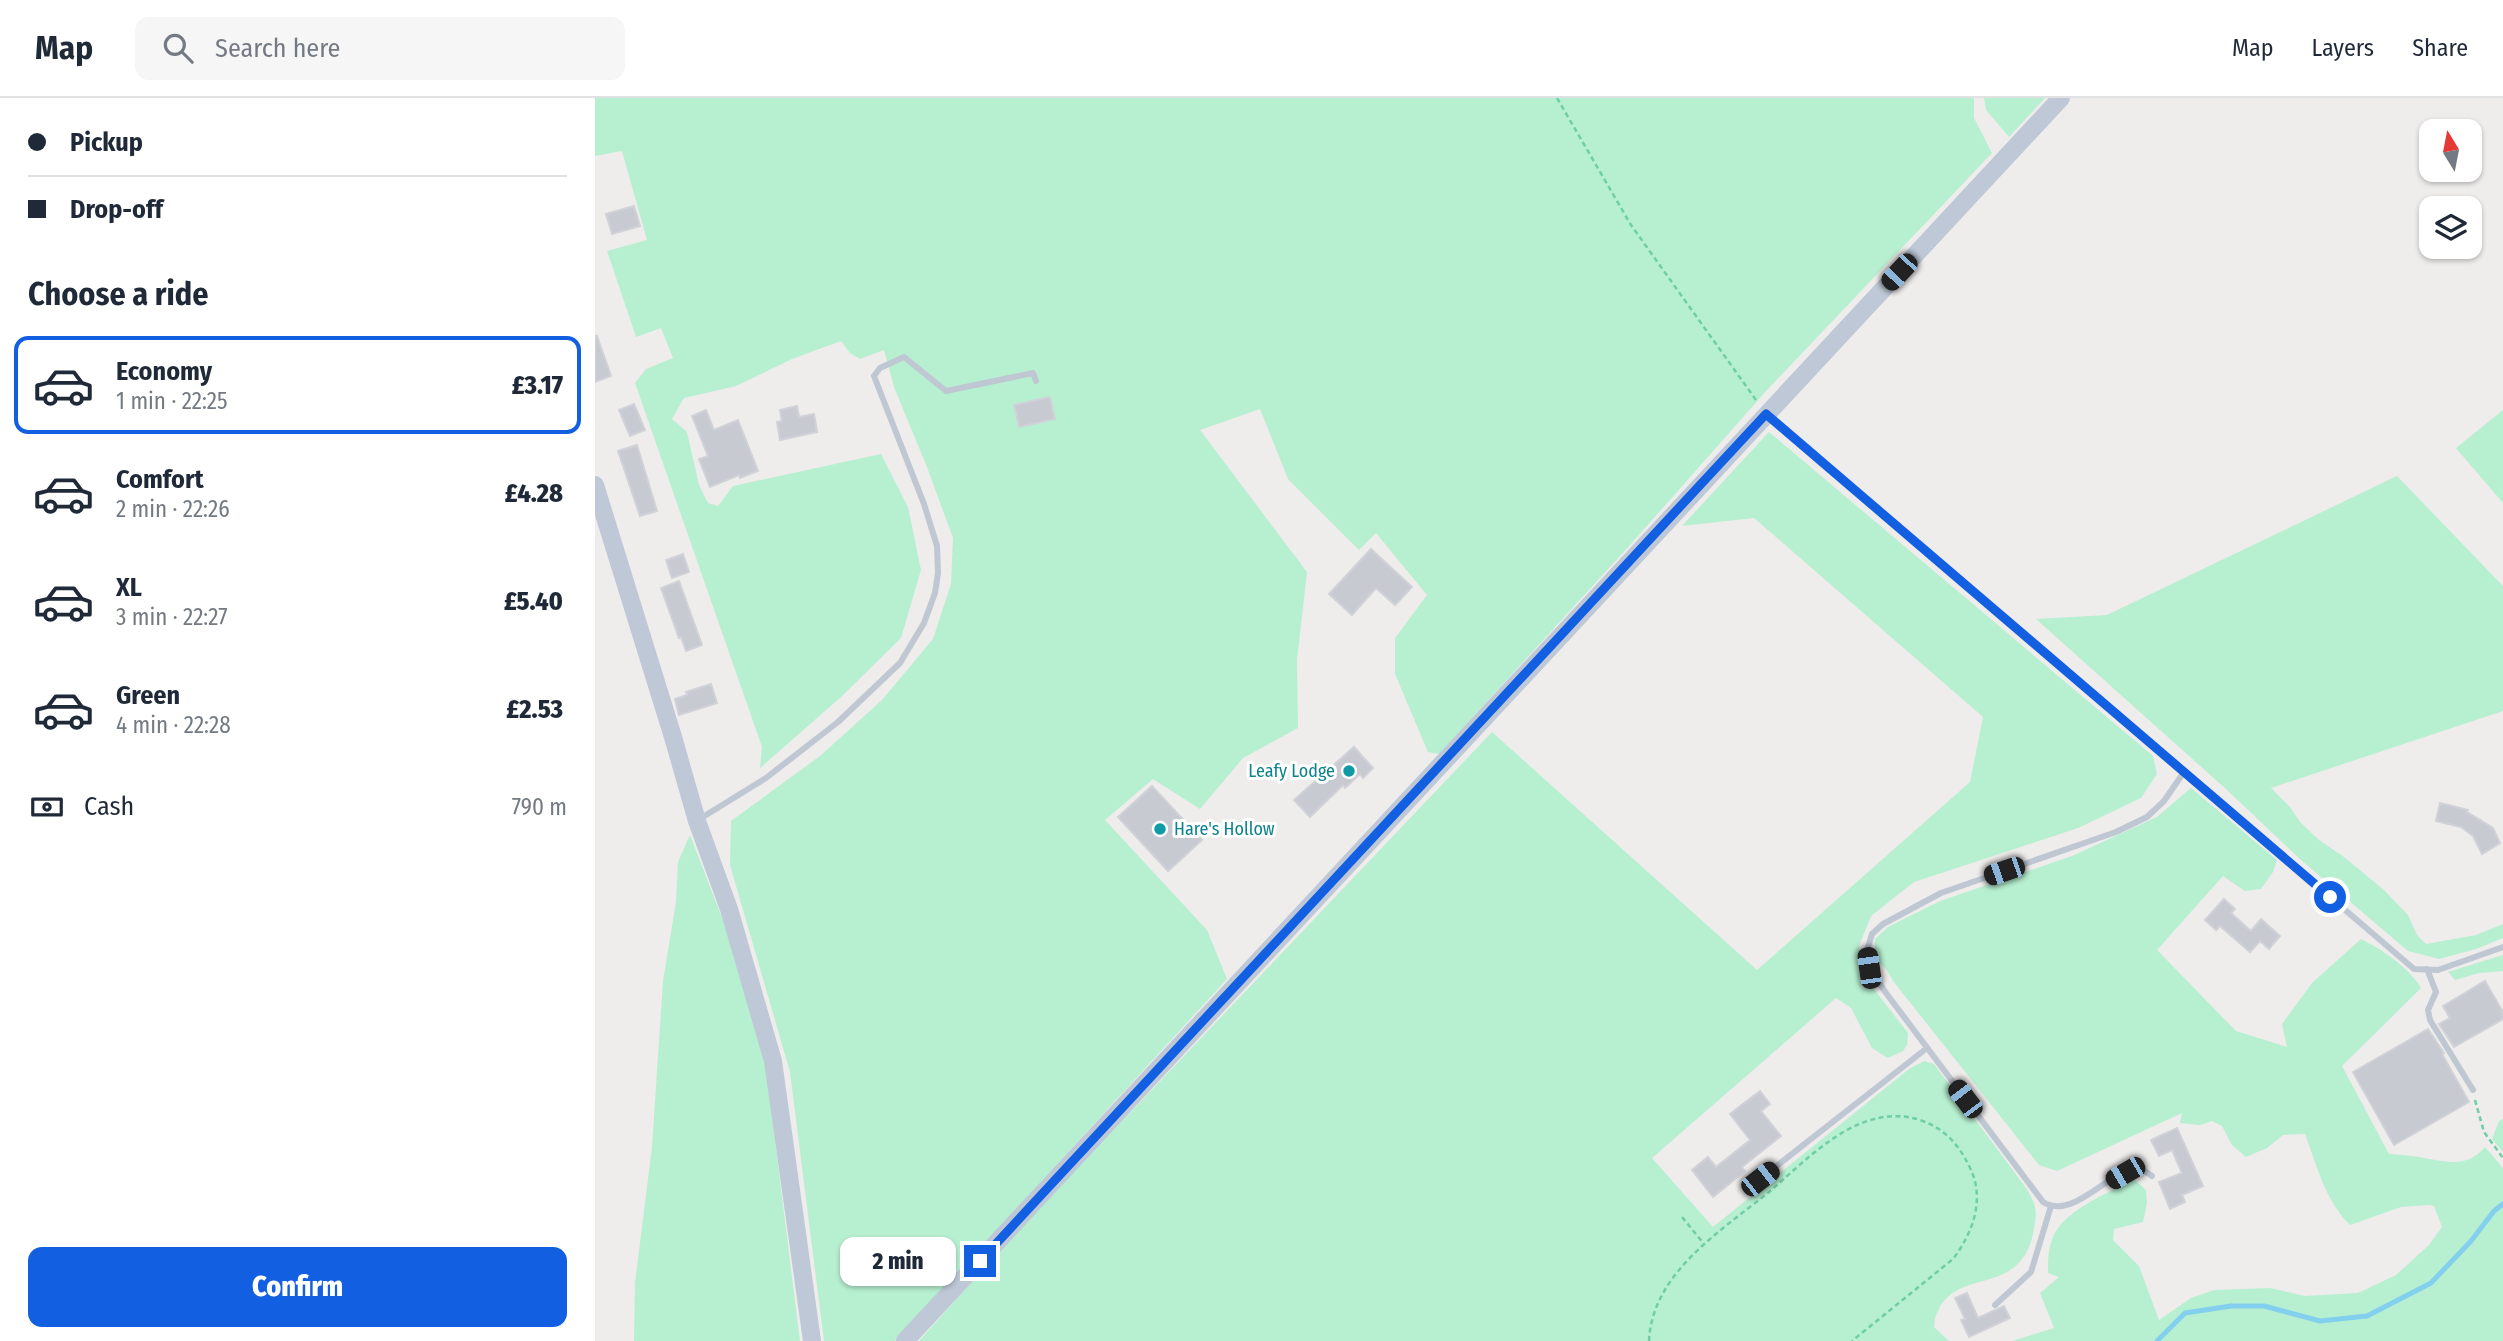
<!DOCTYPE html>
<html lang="en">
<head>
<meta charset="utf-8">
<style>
  body { margin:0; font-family:"Fira Sans Condensed",sans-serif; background:#f6f6f7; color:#1f2937; height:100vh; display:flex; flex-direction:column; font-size:26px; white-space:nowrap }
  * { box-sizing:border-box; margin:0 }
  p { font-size:23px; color:#747a83 }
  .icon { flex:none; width:38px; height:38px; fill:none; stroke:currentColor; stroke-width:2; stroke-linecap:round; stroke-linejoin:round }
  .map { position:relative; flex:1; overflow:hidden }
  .sheet { display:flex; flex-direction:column; background:#fff; width:595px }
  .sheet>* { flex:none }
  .guide { display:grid; align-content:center; height:154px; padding:0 28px; background:#fff }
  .needle { width:46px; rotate:350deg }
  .buttons { position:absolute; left:1824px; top:21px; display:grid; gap:14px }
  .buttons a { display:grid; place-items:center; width:63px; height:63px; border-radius:14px; background:#fff; box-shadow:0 2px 5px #0004; font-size:35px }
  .end { position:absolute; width:32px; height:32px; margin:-16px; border:9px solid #135fe2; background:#fff; box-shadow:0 0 0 4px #fff }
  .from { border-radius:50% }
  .bubble { position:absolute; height:49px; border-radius:14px; background:#fff; box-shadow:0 2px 5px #0004; font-size:23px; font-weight:800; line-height:49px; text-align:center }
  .car { position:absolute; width:21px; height:42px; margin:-21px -10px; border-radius:9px; box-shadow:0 0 5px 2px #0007; background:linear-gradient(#222 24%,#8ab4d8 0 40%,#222 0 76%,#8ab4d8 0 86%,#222 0) }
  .guide b { display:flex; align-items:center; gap:24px; height:66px; font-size:26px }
  .guide b+b { border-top:2px solid #e0e1e3 }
  .guide i { width:18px; height:18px; background:#1f2937 }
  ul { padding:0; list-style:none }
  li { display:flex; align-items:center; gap:21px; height:98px; margin:0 14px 10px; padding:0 14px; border:4px solid transparent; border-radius:14px }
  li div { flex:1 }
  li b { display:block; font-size:26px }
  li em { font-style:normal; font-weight:800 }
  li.current { border-color:#135fe2 }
  li>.icon { width:63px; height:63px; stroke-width:1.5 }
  h2 { padding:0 28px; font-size:32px; line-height:84px }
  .pay { display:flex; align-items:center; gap:18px; height:77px; padding:0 28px; font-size:26px }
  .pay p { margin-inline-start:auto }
  .action { display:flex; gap:14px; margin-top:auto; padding:14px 28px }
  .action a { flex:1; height:80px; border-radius:14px; background:#135fe2; color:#fff; font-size:28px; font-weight:800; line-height:80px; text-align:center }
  header { display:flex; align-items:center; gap:42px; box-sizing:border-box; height:98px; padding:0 35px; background:#fff; border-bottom:2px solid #e0e1e3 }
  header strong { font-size:33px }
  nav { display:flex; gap:38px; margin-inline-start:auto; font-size:24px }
  .search { width:490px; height:63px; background:#f6f6f7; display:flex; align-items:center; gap:18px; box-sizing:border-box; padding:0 24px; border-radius:14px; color:#747a83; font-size:26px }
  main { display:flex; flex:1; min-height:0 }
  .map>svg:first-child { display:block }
</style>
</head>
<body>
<header>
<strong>Map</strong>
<div class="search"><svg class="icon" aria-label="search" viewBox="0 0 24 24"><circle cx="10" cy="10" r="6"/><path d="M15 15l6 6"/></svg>Search here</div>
<nav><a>Map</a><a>Layers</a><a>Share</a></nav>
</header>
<main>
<section class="sheet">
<div class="guide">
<b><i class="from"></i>Pickup</b>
<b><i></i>Drop-off</b>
</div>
<h2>Choose a ride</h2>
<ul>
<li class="current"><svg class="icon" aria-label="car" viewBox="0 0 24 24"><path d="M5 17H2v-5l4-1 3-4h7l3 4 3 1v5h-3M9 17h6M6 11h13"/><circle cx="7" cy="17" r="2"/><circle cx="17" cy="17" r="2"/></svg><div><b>Economy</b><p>1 min · 22:25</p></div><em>£3.17</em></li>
<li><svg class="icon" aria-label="car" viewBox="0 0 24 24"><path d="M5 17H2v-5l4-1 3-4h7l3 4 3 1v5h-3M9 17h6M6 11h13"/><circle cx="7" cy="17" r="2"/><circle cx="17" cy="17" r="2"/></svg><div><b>Comfort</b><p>2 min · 22:26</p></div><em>£4.28</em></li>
<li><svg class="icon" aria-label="car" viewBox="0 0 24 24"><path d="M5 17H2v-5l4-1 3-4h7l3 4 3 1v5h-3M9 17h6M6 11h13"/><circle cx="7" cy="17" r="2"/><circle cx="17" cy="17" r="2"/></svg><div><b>XL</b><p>3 min · 22:27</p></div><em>£5.40</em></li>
<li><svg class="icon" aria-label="car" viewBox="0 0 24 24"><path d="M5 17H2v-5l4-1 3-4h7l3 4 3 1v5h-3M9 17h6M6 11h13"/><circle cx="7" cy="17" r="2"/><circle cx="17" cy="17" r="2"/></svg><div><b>Green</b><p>4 min · 22:28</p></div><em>£2.53</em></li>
</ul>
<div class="pay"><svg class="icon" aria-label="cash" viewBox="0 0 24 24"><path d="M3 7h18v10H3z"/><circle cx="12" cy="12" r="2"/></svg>Cash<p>790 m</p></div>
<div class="action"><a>Confirm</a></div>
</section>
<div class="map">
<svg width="1908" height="1243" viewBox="0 0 1908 1243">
  <rect width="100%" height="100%" fill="#efecec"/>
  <g fill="#b7efd1">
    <path d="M 0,0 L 1379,0 L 1379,20 L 1397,55 L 1172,292 L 1035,447 L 844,656 L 833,654 L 800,576 L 800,540 L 832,497 L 781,435 L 764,452 L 693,381 L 665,311 L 605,332 L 712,474 L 702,562 L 703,630 L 648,660 L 605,711 L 558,681 L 510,722 L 612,832 L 632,881 L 300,1243 L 229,1243 L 195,974 L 135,767 L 136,723 L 225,658 L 287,602 L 338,541 L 356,486 L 358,440 L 332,369 L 299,289 L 289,252 L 265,261 L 255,255 L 246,243 L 197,261 L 141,288 L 89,300 L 77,321 L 92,334 L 104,387 L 113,405 L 123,408 L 138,388 L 286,356 L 313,409 L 326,472 L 306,540 L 246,599 L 165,670 L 167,649 L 40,285 L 51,271 L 78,260 L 66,230 L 41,239 L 12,153 L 52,142 L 27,53 L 0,58 Z"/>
    <path d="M 1389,0 L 1450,0 L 1414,39 L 1391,12 Z"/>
    <path d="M 1908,312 L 1908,405 L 1861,350 Z"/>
    <path d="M 1174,334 L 1558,658 L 1562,676 L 1546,700 L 1483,730 L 1319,784 L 1276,818 L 1264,848 L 1268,877 L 1313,935 L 1312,947 L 1308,953 L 1293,960 L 1277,950 L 1256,910 L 1241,900 L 1057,1060 L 1118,1129 L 1314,971 L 1329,963 L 1339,966 L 1431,1090 C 1443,1109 1442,1114 1438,1136 C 1424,1199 1363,1169 1343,1213 C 1340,1217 1340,1224 1339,1229 L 1354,1243 L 324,1243 L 476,1073 L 533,1017 L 897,634 L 1162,872 L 1375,684 L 1388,619 L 1159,420 L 1087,428 Z"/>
    <path d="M 1802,378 L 1908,488 L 1908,613 L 1676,690 L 1696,710 L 1705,724 L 1724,742 L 1749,759 L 1789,792 L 1813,817 L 1822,837 L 1831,846 L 1881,837 L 1908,826 L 1908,840 L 1881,851 L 1844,861 L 1813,853 L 1705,761 L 1632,692 L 1441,521 L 1512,517 Z"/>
    <path d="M 1596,690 L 1682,762 L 1678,774 L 1666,791 L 1650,793 L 1628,778 L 1562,852 L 1641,933 L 1692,949 L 1687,926 L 1717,885 L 1766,841 C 1788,852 1813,869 1826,890 L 1747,968 L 1794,1056 C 1807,1057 1821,1058 1834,1061 C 1856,1065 1874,1068 1890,1049 L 1908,1070 L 1908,1243 L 1417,1243 L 1459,1230 L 1445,1195 L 1464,1179 L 1453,1175 C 1453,1164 1453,1152 1457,1142 C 1466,1113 1514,1094 1540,1082 L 1551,1092 L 1552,1105 L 1548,1124 L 1519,1131 L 1518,1142 L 1544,1168 L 1564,1222 L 1596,1200 L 1619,1192 L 1675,1190 L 1710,1198 L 1763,1195 L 1801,1177 L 1834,1147 L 1847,1129 L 1839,1108 L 1834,1107 L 1806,1109 L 1755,1127 C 1730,1102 1722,1068 1710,1036 L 1688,1037 L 1672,1050 L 1651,1059 L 1637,1047 L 1627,1028 L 1617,1023 L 1605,1027 L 1585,1025 L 1587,1015 L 1462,1073 L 1444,1067 L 1298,883 L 1291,871 L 1280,860 L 1280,841 L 1293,829 L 1345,803 L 1477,758 L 1562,719 Z"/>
    <path d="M 95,737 L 131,830 L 170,962 L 205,1243 L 39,1243 L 40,1185 L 57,1049 L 68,883 L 81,804 L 83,764 Z"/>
    <path d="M 1908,857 L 1908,873 L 1884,875 L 1860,882 L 1853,874 Z"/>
    <path d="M 1908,1021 L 1908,1054 L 1897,1041 L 1904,1023 Z"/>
  </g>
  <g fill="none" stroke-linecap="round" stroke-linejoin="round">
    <path stroke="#83d0ee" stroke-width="5" d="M 1562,1243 L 1590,1215 L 1636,1208 L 1669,1208 L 1725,1223 L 1772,1218 L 1836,1185 L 1876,1143 L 1899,1113 L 1908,1106"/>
  </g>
  <g fill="#c8cad2" stroke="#d0d2d8" stroke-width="2">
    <path d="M 39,108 L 45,128 L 17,136 L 11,116 Z"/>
    <path d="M 0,238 L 2,238 L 16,278 L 0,284 Z"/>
    <path d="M 455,299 L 460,321 L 424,329 L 419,307 Z"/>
    <path d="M 39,306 L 50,332 L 35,338 L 24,312 Z"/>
    <path d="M 202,308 L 204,319 L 219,316 L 222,334 L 185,342 L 182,324 L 187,323 L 185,312 Z"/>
    <path d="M 111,312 L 119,332 L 143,322 L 163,373 L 145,380 L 144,377 L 115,389 L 104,361 L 113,358 L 97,318 Z"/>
    <path d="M 42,347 L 62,413 L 45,418 L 23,353 Z"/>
    <path d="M 776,451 L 817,489 L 800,507 L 781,490 L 757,517 L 734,496 Z"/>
    <path d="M 88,456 L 94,474 L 77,480 L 71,462 Z"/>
    <path d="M 84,483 L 107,547 L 91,553 L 86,539 L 84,540 L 66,490 Z"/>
    <path d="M 116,586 L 122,605 L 84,617 L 80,601 L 92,597 L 91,594 Z"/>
    <path d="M 759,649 L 778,670 L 768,680 L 765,676 L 750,690 L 748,687 L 715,719 L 699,702 Z"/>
    <path d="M 557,688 L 607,742 L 573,773 L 523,719 Z"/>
    <path d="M 1845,705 L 1873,712 L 1872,714 L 1898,730 L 1905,745 L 1887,756 L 1878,738 L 1866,729 L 1841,723 Z"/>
    <path d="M 1629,801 L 1640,811 L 1636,815 L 1656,833 L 1666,821 L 1685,838 L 1674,851 L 1665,843 L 1655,854 L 1625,828 L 1621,832 L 1610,822 Z"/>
    <path d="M 1890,883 L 1908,914 L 1908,921 L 1859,949 L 1844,926 L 1855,920 L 1848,908 Z"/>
    <path d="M 1833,931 L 1849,955 L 1847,956 L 1874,1004 L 1799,1047 L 1758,974 Z"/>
    <path d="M 1165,993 L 1175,1006 L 1166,1013 L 1186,1038 L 1147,1069 L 1150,1073 L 1118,1099 L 1097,1072 L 1113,1059 L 1121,1069 L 1155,1042 L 1135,1016 Z"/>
    <path d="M 1582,1030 L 1608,1088 L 1587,1097 L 1590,1104 L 1575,1111 L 1564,1084 L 1587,1075 L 1577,1052 L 1564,1058 L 1556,1042 Z"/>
    <path d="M 1372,1195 L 1383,1220 L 1409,1208 L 1415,1220 L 1374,1239 L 1366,1222 L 1370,1221 L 1360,1200 Z"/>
  </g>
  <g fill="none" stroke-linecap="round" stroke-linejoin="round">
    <g stroke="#6fcea6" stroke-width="2.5" stroke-dasharray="5 3.5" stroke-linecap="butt">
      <path d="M 962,0 L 1036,127 L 1161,302"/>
      <path d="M 1880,1002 L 1889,1034 L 1908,1060"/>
      <path d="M 1087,1119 L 1109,1146"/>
      <path d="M 1054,1243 C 1057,1175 1126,1133 1174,1094 C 1215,1059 1265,1003 1325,1022 C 1351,1031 1365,1048 1376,1072 C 1390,1103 1377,1136 1358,1161 L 1257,1243"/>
    </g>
    <g stroke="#bfc7d2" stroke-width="6">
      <path d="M 1173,317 L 1819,871 L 1843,872 L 1908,849"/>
      <path d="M 103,722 L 171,680 L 243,624 L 305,565 L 329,525 L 340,495 L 343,475 L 342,448 L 329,406 L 279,278 L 285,270 L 309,259 L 351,293 L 438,275 L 441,283"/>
      <path d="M 1832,871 L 1841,894 L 1833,912 L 1835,922 L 1878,992"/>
      <path d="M 1557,1078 C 1553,1076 1551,1073 1547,1072 C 1516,1066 1481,1124 1448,1104 L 1291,895 L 1274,870 L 1272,852 L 1277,836 L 1288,826 L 1346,795 L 1521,734 L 1552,719 L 1569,703 L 1589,674"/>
      <path d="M 1165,1081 L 1332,950"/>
      <path d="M 1400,1207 L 1436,1174 L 1456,1108"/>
    </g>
    <g stroke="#bec8d6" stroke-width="18">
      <path d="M 0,387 L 78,639 L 102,723 L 134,811 L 178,963 L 217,1243"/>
      <path d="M 310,1243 L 1466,0"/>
    </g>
  </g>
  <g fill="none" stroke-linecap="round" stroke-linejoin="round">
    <path stroke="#135fe2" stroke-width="9" d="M 385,1163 L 1171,316 L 1735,799"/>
  </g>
  <g fill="#0f9aa8" stroke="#fff" stroke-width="2.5">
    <circle cx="754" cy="673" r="7"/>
    <circle cx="565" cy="731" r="7"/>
  </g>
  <g text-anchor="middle" stroke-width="6" stroke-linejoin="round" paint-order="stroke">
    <g font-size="18" fill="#0d838f" stroke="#fff" text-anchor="end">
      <text x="740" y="679">Leafy Lodge</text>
      <text x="579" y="737" text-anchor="start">Hare's Hollow</text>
    </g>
  </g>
</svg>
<div class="buttons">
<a><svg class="needle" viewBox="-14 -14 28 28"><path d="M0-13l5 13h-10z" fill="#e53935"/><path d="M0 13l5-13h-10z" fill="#747a83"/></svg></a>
<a><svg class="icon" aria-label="layers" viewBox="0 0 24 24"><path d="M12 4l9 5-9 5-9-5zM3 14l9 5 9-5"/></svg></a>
</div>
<i class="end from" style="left:1735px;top:799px"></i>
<i class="end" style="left:385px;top:1163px"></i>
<div class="bubble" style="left:245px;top:1139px;width:116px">2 min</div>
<i class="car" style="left:1304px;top:174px;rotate:223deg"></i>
<i class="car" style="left:1409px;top:773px;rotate:251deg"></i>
<i class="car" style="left:1274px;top:870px;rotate:352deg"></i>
<i class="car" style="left:1370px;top:1001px;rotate:323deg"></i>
<i class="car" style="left:1530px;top:1075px;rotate:240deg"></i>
<i class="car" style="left:1165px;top:1081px;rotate:52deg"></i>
</div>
</main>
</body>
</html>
